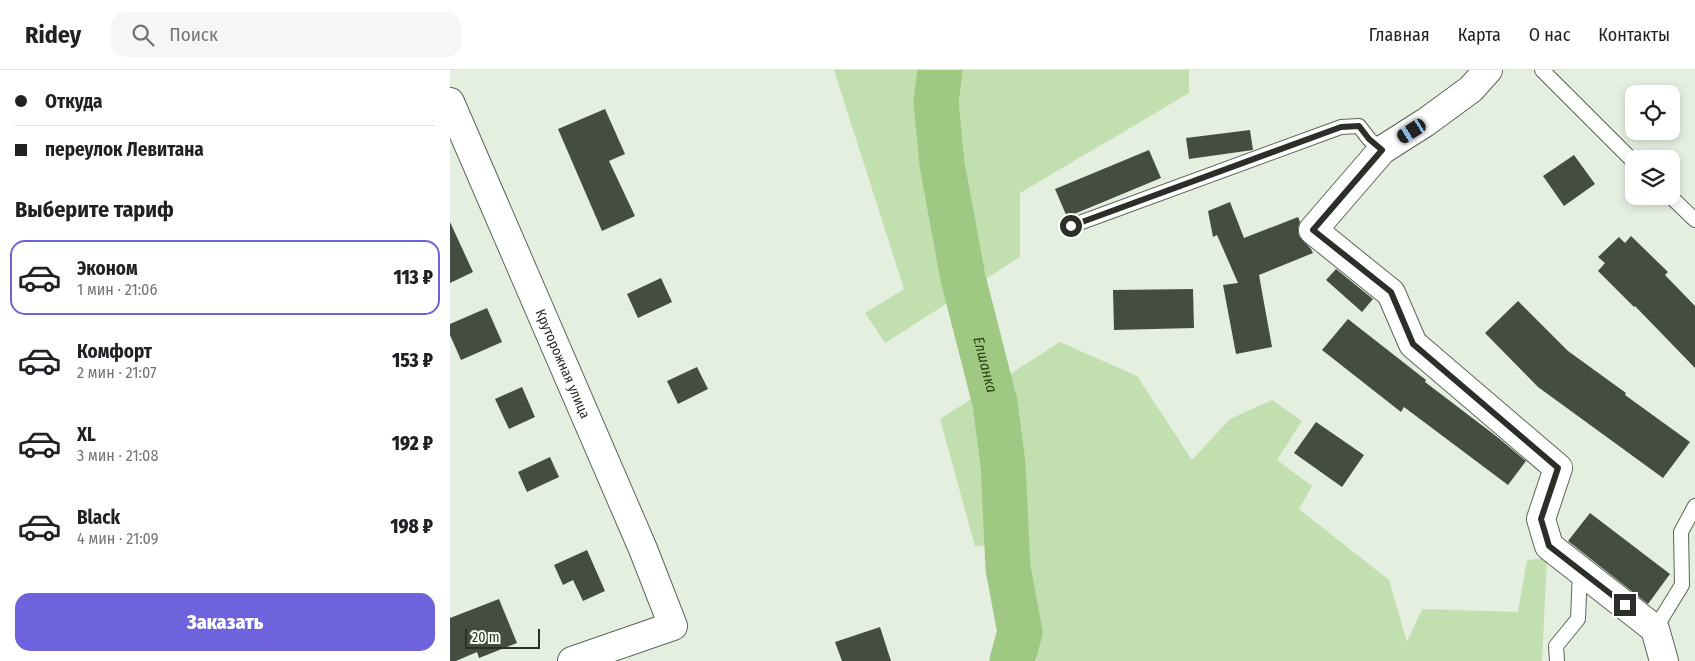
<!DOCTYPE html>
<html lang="ru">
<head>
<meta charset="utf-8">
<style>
  body { margin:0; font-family:"Fira Sans Condensed",sans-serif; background:#f6f6f6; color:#202124; height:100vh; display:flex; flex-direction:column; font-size:19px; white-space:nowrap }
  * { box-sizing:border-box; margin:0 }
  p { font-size:16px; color:#757577 }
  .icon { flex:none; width:28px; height:28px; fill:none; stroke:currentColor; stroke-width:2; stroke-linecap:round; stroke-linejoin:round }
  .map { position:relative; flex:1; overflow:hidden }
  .details { display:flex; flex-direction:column; background:#fff; width:450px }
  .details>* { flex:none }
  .banner { display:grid; align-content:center; height:110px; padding:0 15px; background:#fff }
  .buttons { position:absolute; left:1175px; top:15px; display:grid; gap:10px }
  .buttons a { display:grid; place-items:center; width:55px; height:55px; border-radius:10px; background:#fff; box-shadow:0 2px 8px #0003; font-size:25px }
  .scale { position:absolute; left:15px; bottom:12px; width:75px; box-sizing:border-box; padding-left:5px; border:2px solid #2c2f29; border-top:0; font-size:14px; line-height:18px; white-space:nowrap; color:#2c2f29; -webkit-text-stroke:4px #f3fced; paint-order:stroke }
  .end { position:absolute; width:22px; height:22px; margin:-11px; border:6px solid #2c2f29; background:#fff; box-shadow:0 0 0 2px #fff }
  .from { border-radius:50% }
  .car { position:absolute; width:15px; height:30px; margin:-15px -8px; border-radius:6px; box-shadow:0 0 4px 1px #0007; background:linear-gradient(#222 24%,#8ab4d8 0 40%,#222 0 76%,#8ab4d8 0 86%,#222 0) }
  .banner b { display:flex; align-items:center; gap:18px; height:48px; font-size:19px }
  .banner b+b { border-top:1px solid #e0e0e0 }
  .banner i { width:12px; height:12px; background:#202124 }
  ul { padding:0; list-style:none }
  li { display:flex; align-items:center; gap:15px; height:75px; margin:0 10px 8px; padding:0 5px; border:2px solid transparent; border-radius:15px }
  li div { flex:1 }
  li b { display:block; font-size:19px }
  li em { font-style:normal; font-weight:800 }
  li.on { border-color:#6f63dd }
  li>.icon { width:45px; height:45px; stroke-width:1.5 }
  h2 { padding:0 15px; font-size:22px; line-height:60px }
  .action { display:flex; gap:10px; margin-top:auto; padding:10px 15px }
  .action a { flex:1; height:58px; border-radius:15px; background:#6f63dd; color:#fff; font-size:20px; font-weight:800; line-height:58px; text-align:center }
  header { display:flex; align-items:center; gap:30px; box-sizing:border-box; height:70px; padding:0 25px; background:#fff; border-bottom:1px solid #e0e0e0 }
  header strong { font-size:24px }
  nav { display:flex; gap:28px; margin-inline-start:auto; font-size:18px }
  .search { width:350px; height:45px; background:#f6f6f6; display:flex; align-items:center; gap:12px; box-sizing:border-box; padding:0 18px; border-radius:15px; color:#757577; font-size:19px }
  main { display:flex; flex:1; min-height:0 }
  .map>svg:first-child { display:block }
</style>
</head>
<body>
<header>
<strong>Ridey</strong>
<div class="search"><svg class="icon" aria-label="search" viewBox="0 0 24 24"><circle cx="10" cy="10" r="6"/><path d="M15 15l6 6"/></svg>Поиск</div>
<nav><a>Главная</a><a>Карта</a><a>О нас</a><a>Контакты</a></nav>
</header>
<main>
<section class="details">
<div class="banner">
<b><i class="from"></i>Откуда</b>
<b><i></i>переулок Левитана</b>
</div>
<h2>Выберите тариф</h2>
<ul>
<li class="on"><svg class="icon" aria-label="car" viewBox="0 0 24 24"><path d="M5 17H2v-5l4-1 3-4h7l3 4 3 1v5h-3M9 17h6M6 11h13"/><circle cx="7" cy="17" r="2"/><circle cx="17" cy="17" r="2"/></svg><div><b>Эконом</b><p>1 мин · 21:06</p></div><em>113 ₽</em></li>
<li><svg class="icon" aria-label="car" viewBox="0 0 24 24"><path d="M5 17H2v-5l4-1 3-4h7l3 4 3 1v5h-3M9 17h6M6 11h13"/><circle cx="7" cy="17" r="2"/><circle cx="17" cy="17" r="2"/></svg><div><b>Комфорт</b><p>2 мин · 21:07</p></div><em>153 ₽</em></li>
<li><svg class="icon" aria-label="car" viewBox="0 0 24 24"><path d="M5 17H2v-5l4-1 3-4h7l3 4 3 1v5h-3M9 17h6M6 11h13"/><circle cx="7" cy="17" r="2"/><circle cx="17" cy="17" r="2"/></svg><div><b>XL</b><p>3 мин · 21:08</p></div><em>192 ₽</em></li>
<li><svg class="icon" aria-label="car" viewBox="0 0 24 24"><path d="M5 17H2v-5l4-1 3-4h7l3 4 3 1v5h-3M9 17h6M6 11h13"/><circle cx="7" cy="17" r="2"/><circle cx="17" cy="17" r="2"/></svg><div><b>Black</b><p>4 мин · 21:09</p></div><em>198 ₽</em></li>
</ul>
<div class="action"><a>Заказать</a></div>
</section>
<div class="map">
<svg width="1245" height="591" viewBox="0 0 1245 591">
  <rect width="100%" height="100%" fill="#e5efe0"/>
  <g fill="#c1dfaf">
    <path d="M 384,0 L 739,0 L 739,23 L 570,123 L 570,187 L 435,273 L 415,243 L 454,219 Z"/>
    <path d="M 610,272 L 687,306 L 742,390 L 780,349 L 822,330 L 852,351 L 827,390 L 862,416 L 849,439 L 939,510 L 957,572 L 972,539 L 1068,542 L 1077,490 L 1097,488 L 1092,591 L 587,591 L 546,475 L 525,476 L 490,349 Z"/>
  </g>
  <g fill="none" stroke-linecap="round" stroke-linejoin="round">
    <path stroke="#9fc883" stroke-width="45" id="s1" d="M 490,0 L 486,32 L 492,94 L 513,208 L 545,333 L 553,394 L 558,498 L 570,562 L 562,591"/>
  </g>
  <g fill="#454d40">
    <path d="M 155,39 L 175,84 L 159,91 L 185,146 L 152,161 L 108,59 Z"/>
    <path d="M 800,60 L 803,80 L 739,89 L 736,68 Z"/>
    <path d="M 699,80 L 711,108 L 617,147 L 605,119 Z"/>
    <path d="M 1124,85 L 1145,114 L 1114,136 L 1093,106 Z"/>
    <path d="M 780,132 L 794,168 L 848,147 L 850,152 L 848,158 L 849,166 L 861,179 L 863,183 L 809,205 L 822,277 L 786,284 L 773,215 L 788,213 L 767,165 L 763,167 L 758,141 Z"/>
    <path d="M 0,152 L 23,202 L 0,213 Z"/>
    <path d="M 1181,166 L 1218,202 L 1215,205 L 1245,236 L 1245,298 L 1185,236 L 1184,237 L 1148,201 L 1155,193 L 1148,187 L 1169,167 L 1175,173 Z"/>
    <path d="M 886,199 L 923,229 L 912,242 L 876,210 Z"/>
    <path d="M 211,208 L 222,232 L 188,248 L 177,224 Z"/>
    <path d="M 743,219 L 744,258 L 664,260 L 663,220 Z"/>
    <path d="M 1068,231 L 1118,281 L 1176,323 L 1175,325 L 1240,372 L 1213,408 L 1088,317 L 1035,263 Z"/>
    <path d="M 37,238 L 52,272 L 11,290 L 0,265 L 0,254 Z"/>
    <path d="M 898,249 L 976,310 L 975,312 L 1046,366 L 1076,391 L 1058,415 L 954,337 L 951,342 L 872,280 Z"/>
    <path d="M 247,297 L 258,319 L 228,334 L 217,311 Z"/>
    <path d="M 72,317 L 85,347 L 59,359 L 45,329 Z"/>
    <path d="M 866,352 L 914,385 L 892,417 L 844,383 Z"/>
    <path d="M 100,387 L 109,407 L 77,422 L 68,402 Z"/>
    <path d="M 1140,443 L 1220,504 L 1198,534 L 1118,471 Z"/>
    <path d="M 137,480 L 155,521 L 133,531 L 123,510 L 113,515 L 104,495 Z"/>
    <path d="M 49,529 L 67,573 L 29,588 L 27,582 L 6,591 L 0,591 L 0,548 Z"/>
    <path d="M 430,557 L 441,591 L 392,591 L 385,572 Z"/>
  </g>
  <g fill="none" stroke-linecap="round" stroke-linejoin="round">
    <defs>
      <g id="service">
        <path d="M 1092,0 L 1184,92"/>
        <path d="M 1220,126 L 1245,150"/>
        <path d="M 621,156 L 891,57 L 909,56 L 919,69 L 932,80"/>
        <path d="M 1205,559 L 1232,515 L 1231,462 L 1245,436"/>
        <path d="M 1107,591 L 1106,576 L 1128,549 L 1130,500"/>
      </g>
      <g id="minor">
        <path d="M 1038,0 L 1021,19 L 976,52 L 932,80 L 863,160 L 941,223 L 963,274 L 1108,398 L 1091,449 L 1099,476 L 1205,559 L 1214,591"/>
        <path id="s2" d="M 0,32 L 193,479 L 223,556 L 122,591"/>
      </g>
    </defs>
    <use href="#service" stroke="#5d6558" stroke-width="16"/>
    <use href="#minor" stroke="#5d6558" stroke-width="30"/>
    <use href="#service" stroke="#fff" stroke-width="14"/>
    <use href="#minor" stroke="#fff" stroke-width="28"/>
  </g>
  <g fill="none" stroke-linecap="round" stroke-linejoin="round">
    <path stroke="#2c2f29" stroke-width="6" d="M 621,156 L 891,57 L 909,56 L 919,69 L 932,80 L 863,160 L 941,222 L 963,274 L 1108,398 L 1091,449 L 1099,476 L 1175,535"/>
  </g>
  <g text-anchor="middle" stroke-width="5" stroke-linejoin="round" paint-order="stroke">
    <g font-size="14" fill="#2c2f29" stroke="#f3fced">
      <text dy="5" stroke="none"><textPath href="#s2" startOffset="285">Круторожная улица</textPath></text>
    </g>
    <g font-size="15" font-style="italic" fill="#294313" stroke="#f3fced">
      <text dy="5" stroke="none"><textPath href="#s1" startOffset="300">Елшанка</textPath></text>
    </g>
  </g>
</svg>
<div class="buttons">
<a><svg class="icon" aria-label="locate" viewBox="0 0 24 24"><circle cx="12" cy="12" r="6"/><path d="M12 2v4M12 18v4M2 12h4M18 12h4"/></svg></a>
<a><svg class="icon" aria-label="layers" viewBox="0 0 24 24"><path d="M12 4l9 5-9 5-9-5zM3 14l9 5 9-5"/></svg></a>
</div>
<div class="scale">20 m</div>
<i class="end from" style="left:621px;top:156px"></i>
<i class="end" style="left:1175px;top:535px"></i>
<i class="car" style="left:962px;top:61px;rotate:237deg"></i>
</div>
</main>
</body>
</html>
